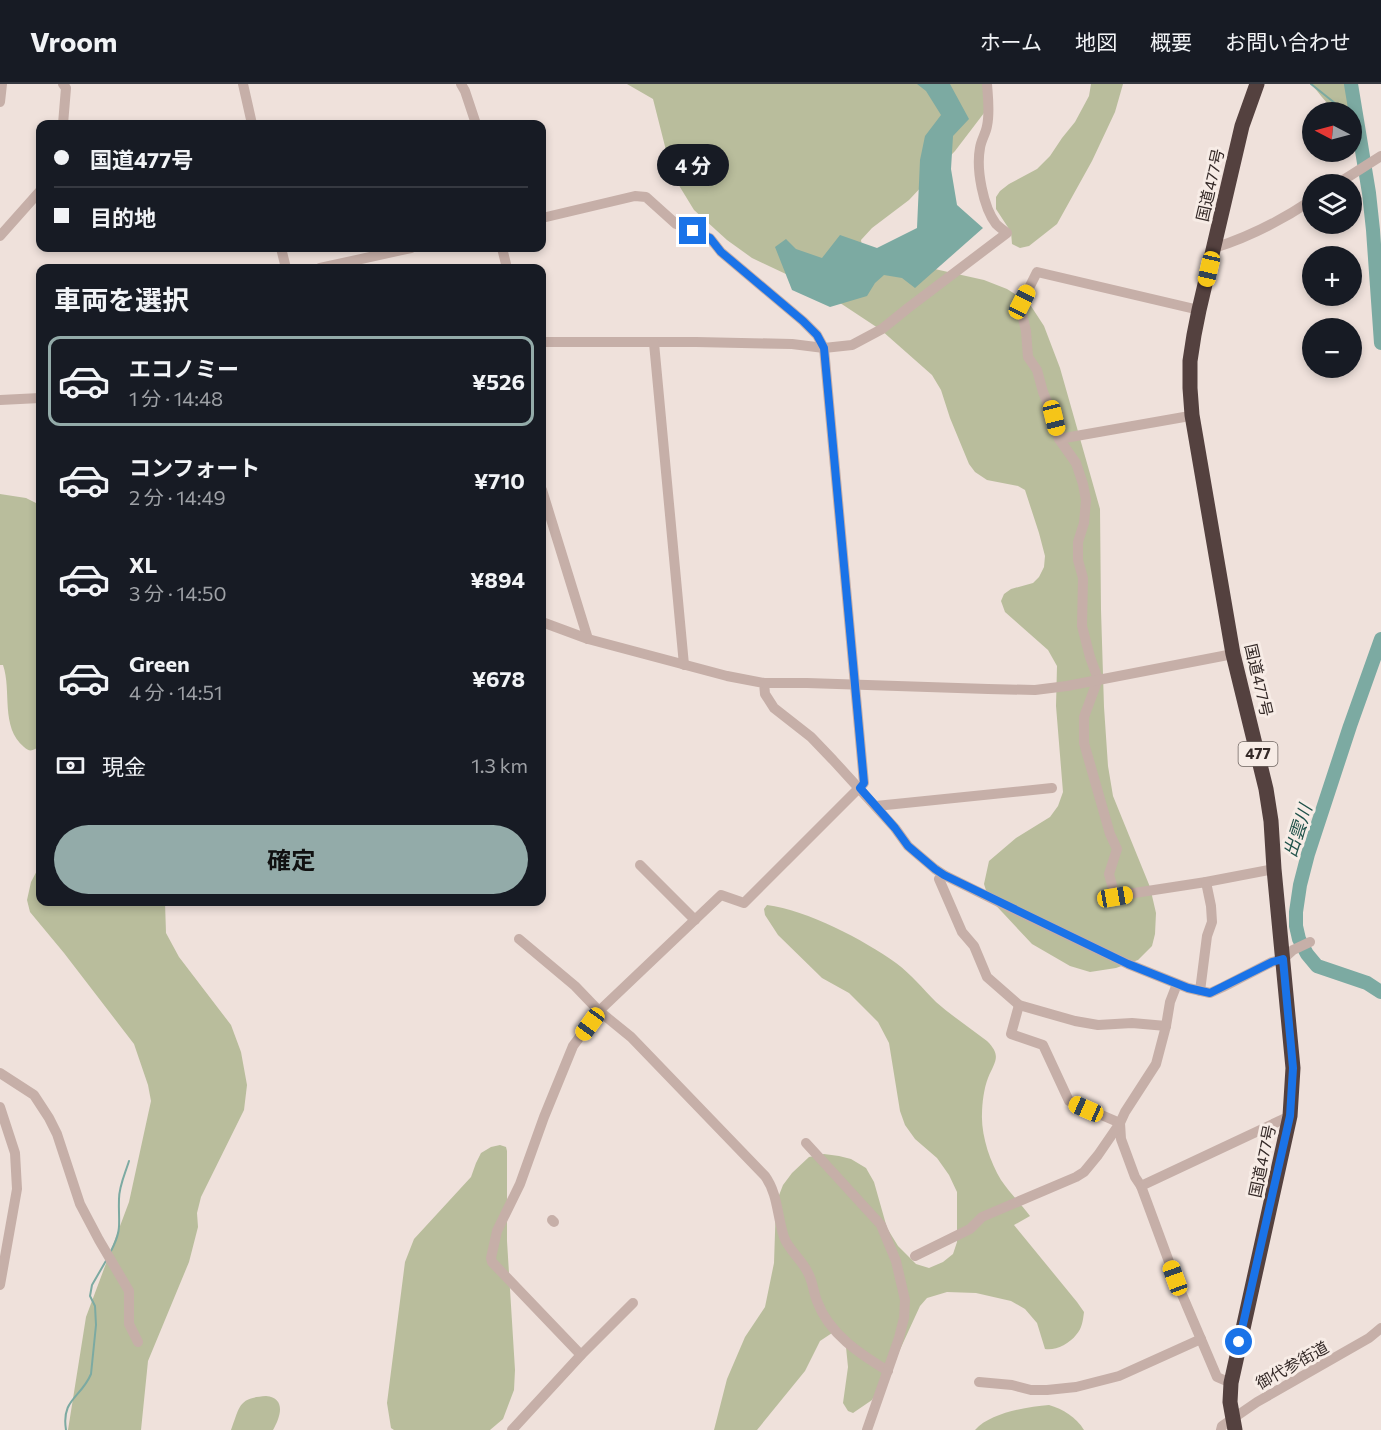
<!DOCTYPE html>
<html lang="ja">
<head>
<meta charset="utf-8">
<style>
  body { margin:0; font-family:Commissioner,"Noto Sans JP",sans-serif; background:#242831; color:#f1f3f6; height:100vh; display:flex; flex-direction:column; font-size:22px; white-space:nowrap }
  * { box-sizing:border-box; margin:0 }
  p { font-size:20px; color:#9ea1a6 }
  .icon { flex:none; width:33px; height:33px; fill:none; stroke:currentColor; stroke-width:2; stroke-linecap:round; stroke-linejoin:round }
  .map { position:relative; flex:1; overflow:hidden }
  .details { position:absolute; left:36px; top:180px; width:510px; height:642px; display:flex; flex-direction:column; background:#171b24; border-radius:12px; box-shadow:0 3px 9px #0003 }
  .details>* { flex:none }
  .banner { position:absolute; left:36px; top:36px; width:510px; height:132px; border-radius:12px; box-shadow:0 3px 9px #0003; display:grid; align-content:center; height:132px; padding:0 18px; background:#171b24 }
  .needle { width:39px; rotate:276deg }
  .controls { position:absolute; left:1302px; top:18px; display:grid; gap:12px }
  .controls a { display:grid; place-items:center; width:60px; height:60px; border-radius:50%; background:#171b24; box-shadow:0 3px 9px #0003; font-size:30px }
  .end { position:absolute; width:27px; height:27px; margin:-14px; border:8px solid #1a73e8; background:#fff; box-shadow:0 0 0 3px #fff }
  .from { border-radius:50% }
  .bubble { position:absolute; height:42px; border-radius:21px; background:#171b24; box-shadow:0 3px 9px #0003; font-size:20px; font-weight:700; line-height:42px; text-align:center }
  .car { position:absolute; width:18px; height:36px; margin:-18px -9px; border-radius:8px; box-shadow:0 0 4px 2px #0007; background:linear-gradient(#f5c518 24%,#345 0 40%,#f5c518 0 76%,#345 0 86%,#f5c518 0) }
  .banner b { display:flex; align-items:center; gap:21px; height:57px; font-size:22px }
  .banner b+b { border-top:2px solid #363941 }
  .banner i { width:15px; height:15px; background:#f1f3f6 }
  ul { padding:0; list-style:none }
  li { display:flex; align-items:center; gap:18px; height:90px; margin:0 12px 9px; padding:0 6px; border:3px solid transparent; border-radius:12px }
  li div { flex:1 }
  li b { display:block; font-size:22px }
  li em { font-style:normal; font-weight:700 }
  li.selected { border-color:#93aba9 }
  li>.icon { width:54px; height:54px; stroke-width:1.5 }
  h2 { padding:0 18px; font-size:27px; line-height:72px }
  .pay { display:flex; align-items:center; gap:15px; height:66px; padding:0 18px; font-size:22px }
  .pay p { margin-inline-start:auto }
  .cta { display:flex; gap:12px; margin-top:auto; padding:12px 18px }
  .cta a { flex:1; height:69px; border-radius:36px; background:#93aba9; color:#111; font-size:24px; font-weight:700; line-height:69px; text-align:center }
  header { display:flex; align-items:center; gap:36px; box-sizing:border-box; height:84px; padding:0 30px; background:#171b24; border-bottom:2px solid #363941 }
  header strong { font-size:28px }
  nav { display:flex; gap:33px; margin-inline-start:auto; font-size:21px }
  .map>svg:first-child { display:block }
</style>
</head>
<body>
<header>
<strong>Vroom</strong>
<nav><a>ホーム</a><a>地図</a><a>概要</a><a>お問い合わせ</a></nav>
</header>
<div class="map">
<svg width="1381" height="1346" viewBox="0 0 1381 1346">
  <rect width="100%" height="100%" fill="#efe1db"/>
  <g fill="#b9bd9c">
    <path d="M 627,0 L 987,0 L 984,29 L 955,67 L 909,116 L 872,144 L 861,156 L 863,169 L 984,196 L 1007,205 L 1029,219 L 1044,242 L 1060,284 L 1100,425 L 1101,526 L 1104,623 L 1108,682 L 1113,712 L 1150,803 L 1156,829 L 1155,850 L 1152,862 L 1138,876 L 1116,884 L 1090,888 L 1070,882 L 1032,860 L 988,813 L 984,800 L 989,777 L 1016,754 L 1050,733 L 1058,722 L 1063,708 L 1056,622 L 1057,582 L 1048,566 L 1005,528 L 1001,517 L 1004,510 L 1011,505 L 1033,499 L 1039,493 L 1044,483 L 1045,472 L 1039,449 L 1025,406 L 1018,402 L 987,396 L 975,388 L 969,380 L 950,334 L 941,306 L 932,291 L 881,246 L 822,207 L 752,174 L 727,156 L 694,126 L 672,90 L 653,15 Z"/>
    <path d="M 1091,0 L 1123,0 L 1115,28 L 1092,77 L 1057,140 L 1029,162 L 1020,164 L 1012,160 L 1011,148 L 996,125 L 996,113 L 1000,107 L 1009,100 L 1037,85 L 1050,72 L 1062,54 L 1075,38 L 1089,12 Z"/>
    <path d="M 1311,0 L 1346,0 L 1351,28 C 1330,29 1324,14 1311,0 Z"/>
    <path d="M 0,410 L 26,414 L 40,421 L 40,662 C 34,666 30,669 24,663 C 0,643 12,607 3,581 L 0,581 Z"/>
    <path d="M 40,781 L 40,818 L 165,818 L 166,849 L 179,873 L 231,941 L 241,968 L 247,1001 L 244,1026 L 201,1113 L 197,1129 L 198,1143 L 189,1178 L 148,1277 L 141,1346 L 68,1346 L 86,1233 L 129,1118 L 151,1017 L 148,1001 L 134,960 L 64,869 L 30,828 L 27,816 L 31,798 Z"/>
    <path d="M 767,821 C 807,826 864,856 896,879 C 911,890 923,905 936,918 C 952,932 970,944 987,957 C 1002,972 995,977 988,994 C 984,1004 982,1019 982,1030 C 981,1051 990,1078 1001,1096 C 1009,1108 1021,1120 1030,1132 L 1014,1141 L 1077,1218 L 1084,1228 C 1083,1236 1082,1245 1076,1251 C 1069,1260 1055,1267 1045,1265 L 1037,1239 L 1025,1225 L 1011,1217 L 976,1209 L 947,1208 L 927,1214 L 920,1222 L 897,1272 L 872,1316 L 853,1329 L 848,1327 L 843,1319 L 848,1283 L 845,1253 L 832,1249 L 820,1257 L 805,1287 L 757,1346 L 714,1346 L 727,1295 L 745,1253 L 765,1223 L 774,1179 L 776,1119 L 783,1101 L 792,1089 L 809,1073 L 824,1070 L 839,1072 L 851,1075 L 866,1084 L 874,1098 L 887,1144 L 898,1162 L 916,1180 L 929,1184 L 943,1178 L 953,1170 L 957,1158 L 957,1108 L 949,1091 L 937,1074 L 915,1055 L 905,1041 L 900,1027 L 889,959 L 878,938 L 849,909 L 822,894 L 778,851 L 765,831 L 764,825 Z"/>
    <path d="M 500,1061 L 506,1063 L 507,1067 L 507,1157 L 515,1286 L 514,1306 L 503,1335 L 490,1346 L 394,1346 L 391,1344 L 387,1319 L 405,1178 L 414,1155 L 471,1093 L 476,1079 L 481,1069 L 491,1063 Z"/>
    <path d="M 266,1312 C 286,1314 281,1332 273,1346 L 231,1346 C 240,1322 238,1314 266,1312 Z"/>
    <path d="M 1049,1321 C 1063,1325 1076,1333 1084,1346 L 975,1346 C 990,1329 1026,1323 1049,1321 Z"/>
  </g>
  <path fill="#7caaa2" d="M 917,0 L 950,0 L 969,35 L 953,52 L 951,85 L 957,121 L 983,144 L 915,204 L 902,194 L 884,191 L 875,199 L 867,212 L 830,223 L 792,206 L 775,163 L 786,155 L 796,165 L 822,174 L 840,151 L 877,164 L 917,144 L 920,76 L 925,52 L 941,31 L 926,7 Z"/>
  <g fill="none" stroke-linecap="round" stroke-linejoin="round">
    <g stroke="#7caaa2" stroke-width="2">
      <path d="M 1311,0 L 1346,28"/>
      <path d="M 1352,33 L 1358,38"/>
      <path d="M 111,1167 C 123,1144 118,1139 119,1115 C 119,1102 125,1090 129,1077"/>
      <path d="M 66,1346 C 61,1315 81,1314 91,1290 L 96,1241 L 95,1222 L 90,1212 L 92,1201 L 107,1175"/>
    </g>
    <g stroke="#7caaa2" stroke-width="14">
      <path d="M 1351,0 L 1369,109 L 1373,146 L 1381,259"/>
      <path d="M 1381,555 L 1350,642 L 1308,770 L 1300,801 L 1296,828 L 1296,842 L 1299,855 L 1307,870 L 1317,882 L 1367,899 L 1381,908"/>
    </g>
    <g stroke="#c6afa8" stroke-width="10">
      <path d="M 63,0 L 66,4 L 63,40"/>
      <path d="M 243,0 L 252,40"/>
      <path d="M 461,0 L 465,7 L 476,40"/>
      <path d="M 0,18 L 2,0"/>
      <path d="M 1337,100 L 1381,72"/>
      <path d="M 542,134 L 635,112 L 646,113 L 676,140 L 710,154 L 721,168 L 803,237 L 817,251 L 824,264 L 864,699 L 744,819 L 721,811 L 599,927 L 573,962 L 544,1033 L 520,1100 L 497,1147 L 491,1174 L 492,1178 L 581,1271"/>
      <path d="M 0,152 L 40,107"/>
      <path d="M 281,164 L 286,184"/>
      <path d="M 502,164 L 507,184"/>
      <path d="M 1214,164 C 1249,153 1282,136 1312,116"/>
      <path d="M 320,184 L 411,164"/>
      <path d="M 1199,226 L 1037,188 L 1022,218 L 1022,230 L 1026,247 L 1028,273 L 1037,286 L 1043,308 L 1054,335 L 1059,355 L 1076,379 L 1083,400 L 1086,416 L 1084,439 L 1078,458 L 1078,476 L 1083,494 L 1082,542 L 1090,573 L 1098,595 L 1084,633 L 1084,659 L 1110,750 L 1117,765 L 1109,790 L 1115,812 L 1206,798 L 1274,785"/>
      <path d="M 542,258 L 696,258 L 792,260 L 824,264 L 852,261 L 882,245 L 908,224 L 1007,149 C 1003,146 999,143 996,140 C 983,123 976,85 980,64 C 981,56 986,49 987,42 C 990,28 988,14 987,0"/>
      <path d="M 654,259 L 684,581"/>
      <path d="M 0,316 L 40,314"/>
      <path d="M 1059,355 L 1184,333 L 1192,331"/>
      <path d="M 542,406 L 588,555"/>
      <path d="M 542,538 L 588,555 L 727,592 L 764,599 L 765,610 L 774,624 L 811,653 L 833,676 L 895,744 L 908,762 L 935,785 L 944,791 L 1013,825 L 1128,880 L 1188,904 L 1210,909 L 1223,903 L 1272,878 L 1283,875 L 1293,866 L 1310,858"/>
      <path d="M 764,599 L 807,599 L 988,605 L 1035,606 L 1067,602 L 1233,570"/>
      <path d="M 876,722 L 1052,704"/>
      <path d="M 640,781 L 695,836"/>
      <path d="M 944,791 L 939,795 L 962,848 L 974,862 L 987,893 L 1019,921 L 1075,937 L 1098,941 L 1132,939 L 1166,942"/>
      <path d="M 519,855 L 575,902 L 599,927 L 631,953 L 765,1092 C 778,1110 777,1132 784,1153 C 788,1165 801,1175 807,1187 C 813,1197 813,1207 817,1217 C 829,1250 860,1270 888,1287"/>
      <path d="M 1200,907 L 1207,852 L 1212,838 L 1211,822 L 1206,798"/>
      <path d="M 1019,921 L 1011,950 L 1043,961 L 1069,1017 L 1120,1039"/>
      <path d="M 0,989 L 34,1011 L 49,1034 L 57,1050 L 80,1120 L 99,1156 L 129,1207 L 129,1240 L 138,1258"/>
      <path d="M 0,1023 L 15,1069 L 17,1105 L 0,1201"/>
      <path d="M 1120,1039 L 1121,1055 L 1135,1093 L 1141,1102 L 1175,1194 L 1217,1293 L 1231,1299"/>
      <path d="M 806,1059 L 881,1141 L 896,1177 L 905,1216 L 904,1234 L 899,1254 L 867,1346"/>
      <path d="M 1141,1102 L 1290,1032"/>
      <path d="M 552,1136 L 554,1138"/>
      <path d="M 915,1172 L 970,1145 L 982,1133 L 1076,1093 L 1084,1088 L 1098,1071 L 1120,1039 L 1125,1028 L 1156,980 L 1166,942 L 1170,918 L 1177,900"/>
      <path d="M 979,1298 L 1012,1301 L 1031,1306 L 1047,1306 L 1076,1303 L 1119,1292 L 1201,1255"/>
      <path d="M 512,1346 L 581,1271 L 633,1219"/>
      <path d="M 1221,1346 L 1222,1342 L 1257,1318 L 1369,1254 L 1381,1244"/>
    </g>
    <path stroke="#54413f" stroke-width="15" d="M 1235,1346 L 1230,1318 L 1231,1299 L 1290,1032 L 1293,984 L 1274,785 L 1271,737 L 1266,705 L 1233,570 L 1192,331 L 1190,304 L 1190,277 L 1194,251 L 1199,226 L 1242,42 L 1257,0"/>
  </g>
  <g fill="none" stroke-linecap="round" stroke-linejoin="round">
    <path stroke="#1a73e8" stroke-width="8" d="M 693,147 L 710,154 L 721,168 L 803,237 L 817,251 L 824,264 L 864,699 L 860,704 L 895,744 L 908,762 L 935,785 L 944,791 L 1128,880 L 1188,904 L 1210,909 L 1272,878 L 1283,875 L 1293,984 L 1290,1032 L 1239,1258"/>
  </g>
  <g text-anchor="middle" stroke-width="6" stroke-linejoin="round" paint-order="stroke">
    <rect fill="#f7ece6" stroke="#6e6460" stroke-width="1.5" x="1238.5" y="658" width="39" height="24" rx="4.5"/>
    <g font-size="15" font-weight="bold" fill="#342927">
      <text x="1258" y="675">477</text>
    </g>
    <g font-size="16" fill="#342927" stroke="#f7ece6">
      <text transform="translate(1210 101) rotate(-77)" y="6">国道477号</text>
      <text transform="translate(1259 596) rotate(77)" y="6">国道477号</text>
      <text transform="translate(1262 1077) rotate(-78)" y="6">国道477号</text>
      <text transform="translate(1292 1281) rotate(-29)" y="6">御代参街道</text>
    </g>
    <g font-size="18" font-style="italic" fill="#20524a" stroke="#f7ece6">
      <text transform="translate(1298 747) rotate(-72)" y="6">出雲川</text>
    </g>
  </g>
</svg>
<div class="controls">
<a><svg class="needle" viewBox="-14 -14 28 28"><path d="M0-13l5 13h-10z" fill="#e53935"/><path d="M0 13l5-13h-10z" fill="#9ea1a6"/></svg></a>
<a><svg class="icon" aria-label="layers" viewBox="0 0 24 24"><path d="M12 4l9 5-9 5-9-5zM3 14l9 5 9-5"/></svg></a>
<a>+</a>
<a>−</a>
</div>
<i class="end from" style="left:1239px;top:1258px"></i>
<i class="end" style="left:693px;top:147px"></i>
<div class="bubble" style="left:657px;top:60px;width:72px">4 分</div>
<i class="car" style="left:1209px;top:185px;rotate:193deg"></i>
<i class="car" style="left:1022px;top:218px;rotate:27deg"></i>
<i class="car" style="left:1054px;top:334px;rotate:166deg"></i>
<i class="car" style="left:1115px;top:813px;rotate:80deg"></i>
<i class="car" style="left:590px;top:940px;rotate:216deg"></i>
<i class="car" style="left:1086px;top:1025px;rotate:294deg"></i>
<i class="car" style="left:1175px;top:1194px;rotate:340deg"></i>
<div class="banner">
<b><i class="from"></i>国道477号</b>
<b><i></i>目的地</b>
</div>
<section class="details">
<h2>車両を選択</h2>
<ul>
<li class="selected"><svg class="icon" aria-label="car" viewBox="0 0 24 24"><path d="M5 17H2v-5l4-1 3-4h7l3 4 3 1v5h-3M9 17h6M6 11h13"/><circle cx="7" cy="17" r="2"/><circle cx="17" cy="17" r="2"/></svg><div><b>エコノミー</b><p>1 分 · 14:48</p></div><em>¥526</em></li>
<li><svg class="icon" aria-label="car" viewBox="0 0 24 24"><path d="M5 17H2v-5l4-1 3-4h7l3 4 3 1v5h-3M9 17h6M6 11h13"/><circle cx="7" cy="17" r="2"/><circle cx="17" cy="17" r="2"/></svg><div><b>コンフォート</b><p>2 分 · 14:49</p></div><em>¥710</em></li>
<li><svg class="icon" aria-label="car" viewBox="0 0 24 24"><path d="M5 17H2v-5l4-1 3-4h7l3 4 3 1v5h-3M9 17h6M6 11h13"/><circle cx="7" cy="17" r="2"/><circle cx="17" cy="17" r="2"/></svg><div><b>XL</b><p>3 分 · 14:50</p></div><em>¥894</em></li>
<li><svg class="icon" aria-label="car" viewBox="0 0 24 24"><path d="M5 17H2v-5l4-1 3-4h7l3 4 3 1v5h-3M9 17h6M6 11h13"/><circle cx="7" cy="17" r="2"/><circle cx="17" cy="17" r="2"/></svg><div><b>Green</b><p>4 分 · 14:51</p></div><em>¥678</em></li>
</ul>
<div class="pay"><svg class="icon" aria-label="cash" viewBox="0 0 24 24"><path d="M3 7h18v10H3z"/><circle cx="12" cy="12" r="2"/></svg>現金<p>1.3 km</p></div>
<div class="cta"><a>確定</a></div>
</section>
</div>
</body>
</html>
